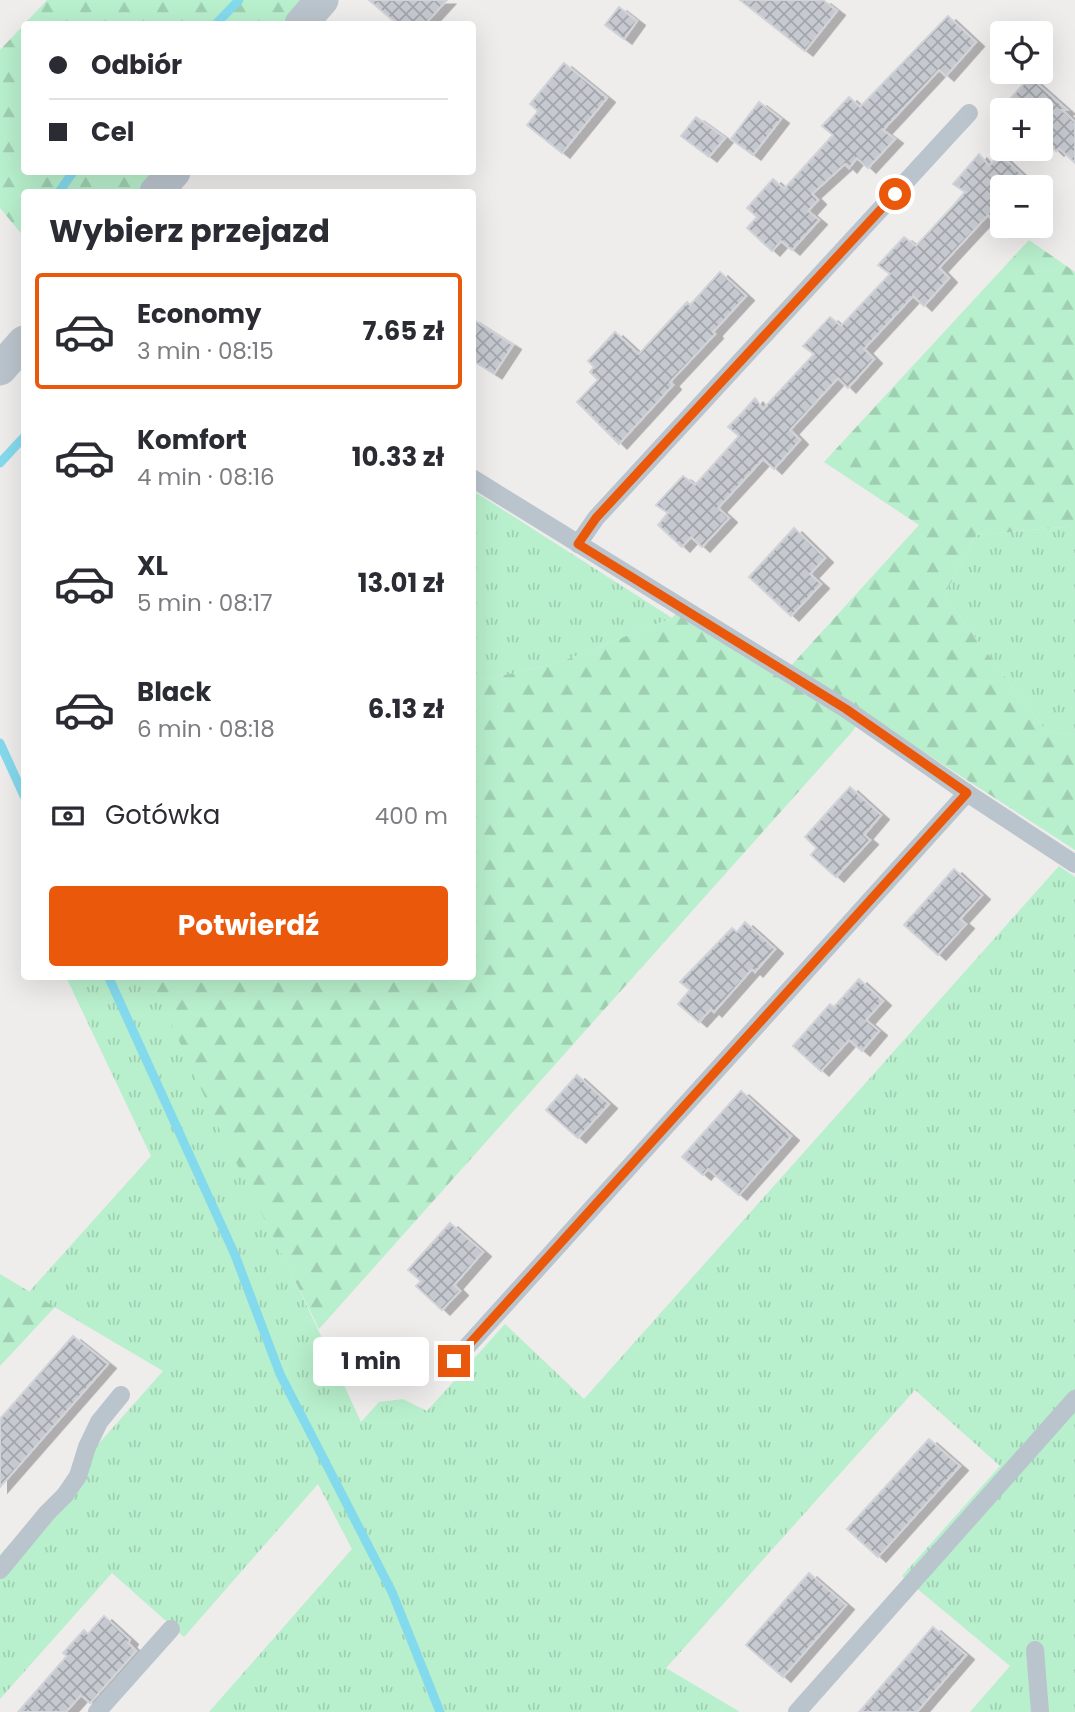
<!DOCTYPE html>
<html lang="pl">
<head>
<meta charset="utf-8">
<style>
  body { margin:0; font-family:Poppins,sans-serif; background:#f7f7f7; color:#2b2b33; height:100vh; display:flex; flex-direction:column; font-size:26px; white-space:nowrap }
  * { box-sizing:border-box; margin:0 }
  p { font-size:23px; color:#7c7c81 }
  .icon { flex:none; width:38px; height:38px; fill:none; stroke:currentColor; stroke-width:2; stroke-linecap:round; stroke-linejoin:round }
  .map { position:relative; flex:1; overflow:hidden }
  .details { position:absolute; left:21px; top:189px; width:455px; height:791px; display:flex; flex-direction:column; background:#fff; border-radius:7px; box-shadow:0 7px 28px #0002 }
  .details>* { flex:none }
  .top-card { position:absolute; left:21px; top:21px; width:455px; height:154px; border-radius:7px; box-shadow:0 7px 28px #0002; display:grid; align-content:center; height:154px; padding:0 28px; background:#fff }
  .buttons { position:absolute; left:990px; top:21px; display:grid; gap:14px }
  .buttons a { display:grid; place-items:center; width:63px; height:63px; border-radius:7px; background:#fff; box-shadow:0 7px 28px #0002; font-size:35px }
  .end { position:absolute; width:32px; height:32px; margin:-16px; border:9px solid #ea580c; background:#fff; box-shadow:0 0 0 4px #fff }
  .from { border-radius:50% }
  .bubble { position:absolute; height:49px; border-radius:7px; background:#fff; box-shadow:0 7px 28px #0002; font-size:23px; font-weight:700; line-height:49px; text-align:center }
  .top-card b { display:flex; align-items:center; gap:24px; height:66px; font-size:26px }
  .top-card b+b { border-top:2px solid #e1e1e2 }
  .top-card i { width:18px; height:18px; background:#2b2b33 }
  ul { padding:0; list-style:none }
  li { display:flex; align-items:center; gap:21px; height:116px; margin:0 14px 10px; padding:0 14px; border:4px solid transparent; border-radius:7px }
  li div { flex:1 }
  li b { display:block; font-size:26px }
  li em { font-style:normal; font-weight:700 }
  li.current { border-color:#ea580c }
  li>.icon { width:63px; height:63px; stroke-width:1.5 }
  h2 { padding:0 28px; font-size:32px; line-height:84px }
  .pay { display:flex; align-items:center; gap:18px; height:77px; padding:0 28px; font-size:26px }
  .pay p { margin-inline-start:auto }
  .button { display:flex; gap:14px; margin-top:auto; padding:14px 28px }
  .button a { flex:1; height:80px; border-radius:7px; background:#ea580c; color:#fff; font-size:28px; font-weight:700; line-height:80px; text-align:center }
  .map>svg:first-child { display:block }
</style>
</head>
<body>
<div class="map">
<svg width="1075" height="1712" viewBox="0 0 1075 1712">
  <defs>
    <pattern id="grass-tufts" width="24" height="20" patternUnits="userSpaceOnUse" patternTransform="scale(1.75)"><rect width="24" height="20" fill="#b8efcc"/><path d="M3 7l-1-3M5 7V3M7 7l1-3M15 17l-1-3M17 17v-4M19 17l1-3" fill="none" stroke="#9fcfb1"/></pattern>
    <pattern id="forest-firs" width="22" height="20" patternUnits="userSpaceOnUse" patternTransform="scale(1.75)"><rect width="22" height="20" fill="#b8efcc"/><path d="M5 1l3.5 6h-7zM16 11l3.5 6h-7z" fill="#9fcfb1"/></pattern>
    <pattern id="building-cross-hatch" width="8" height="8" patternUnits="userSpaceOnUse" patternTransform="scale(1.75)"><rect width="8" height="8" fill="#c6c9cf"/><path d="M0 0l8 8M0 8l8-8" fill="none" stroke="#a2a6ab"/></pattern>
    <filter id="shadow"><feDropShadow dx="8" dy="4.5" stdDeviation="0" flood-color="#0004"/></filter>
  </defs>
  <rect width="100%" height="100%" fill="#efecec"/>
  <g fill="url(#grass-tufts)">
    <path d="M 472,490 L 672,618 L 558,663 L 473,682 Z"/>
    <path d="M 1075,526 L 1075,735 L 1047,732 L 944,596 L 976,535 Z"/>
    <path d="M 1059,866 L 1075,877 L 1075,1712 L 970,1712 L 1010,1666 L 902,1576 L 1000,1466 L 915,1390 L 666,1668 L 740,1712 L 209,1712 L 352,1549 L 318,1484 L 184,1637 L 112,1573 L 0,1699 L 0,1555 L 163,1371 L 29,1292 L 151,1156 L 66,977 L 150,977 C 219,1126 293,1273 361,1422 L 379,1402 L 403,1399 L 427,1411 L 505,1324 L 584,1399 Z"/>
  </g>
  <g fill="url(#forest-firs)">
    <path d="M 47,0 L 304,0 L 283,24 L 24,24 L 24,172 L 156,172 L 136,192 L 24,192 L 24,237 L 0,208 L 0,50 Z"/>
    <path d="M 1029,240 L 1075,272 L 1075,526 L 976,535 L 944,596 L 1047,732 L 1075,735 L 1075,850 L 865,714 L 851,733 L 319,1329 L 218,1126 L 150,977 L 472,976 L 473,682 L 558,663 L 672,618 L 686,602 L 789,668 L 919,525 L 824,462 Z"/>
    <path d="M 0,1274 L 55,1307 L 0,1366 Z"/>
  </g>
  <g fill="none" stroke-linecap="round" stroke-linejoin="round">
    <g stroke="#84daed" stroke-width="9">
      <path d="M 216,24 L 239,0"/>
      <path d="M 59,192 L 73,172"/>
      <path d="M 0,463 L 24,437"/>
      <path d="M 0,743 L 24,796"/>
      <path d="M 108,976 L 235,1255 L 280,1374 L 392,1592 L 440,1712"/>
    </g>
  </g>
  <g fill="url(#building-cross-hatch)" stroke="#d0d3d8" stroke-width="2" filter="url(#shadow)">
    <path d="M 369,0 L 447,0 L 425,24 L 397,24 Z"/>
    <path d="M 740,0 L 823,0 L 837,11 L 805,51 Z"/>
    <path d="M 619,7 L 637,21 L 624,39 L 605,25 Z"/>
    <path d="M 948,16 L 976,42 L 946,76 L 939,70 L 883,130 L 895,139 L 868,168 L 857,158 L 849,168 L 845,164 L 812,194 L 818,200 L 808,211 L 819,220 L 792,250 L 781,241 L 772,251 L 747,228 L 757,217 L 747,208 L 773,179 L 784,189 L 833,135 L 822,126 L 849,97 L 860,107 Z"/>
    <path d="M 564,63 L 607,98 L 562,153 L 527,125 L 538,111 L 530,104 Z"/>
    <path d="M 1030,77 L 1067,110 L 1062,110 L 1075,122 L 1075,163 L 1059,148 L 1056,151 L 1041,137 L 1041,110 L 1000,110 Z"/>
    <path d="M 759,102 L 781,119 L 753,155 L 731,139 Z"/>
    <path d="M 696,117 L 725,138 L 709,157 L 681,136 Z"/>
    <path d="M 1003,151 L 1003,157 L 1035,187 L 1003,187 L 1003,230 L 988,215 L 939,268 L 949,278 L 924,306 L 913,296 L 864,349 L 874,359 L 848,388 L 838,378 L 790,430 L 800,440 L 774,469 L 763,459 L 718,508 L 729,518 L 702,547 L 691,537 L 682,547 L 658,525 L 668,513 L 656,505 L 683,476 L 695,485 L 739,436 L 728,427 L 742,413 L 755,398 L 763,409 L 814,354 L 803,346 L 830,317 L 841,326 L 890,274 L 878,265 L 904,237 L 916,246 L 954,205 L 965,192 L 953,184 L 979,154 L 989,166 Z"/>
    <path d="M 720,272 L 746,296 L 713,332 L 715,334 L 670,382 L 673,385 L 619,444 L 577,402 L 598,380 L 590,372 L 594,367 L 588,361 L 615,332 L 639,354 L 687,302 L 690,305 Z"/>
    <path d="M 472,319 L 513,345 L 494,374 L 472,360 Z"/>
    <path d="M 794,528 L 825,558 L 810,574 L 821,584 L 791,616 L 749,577 Z"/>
    <path d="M 850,787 L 881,815 L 864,835 L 870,840 L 836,877 L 811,855 L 817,848 L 805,837 Z"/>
    <path d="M 954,869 L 982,895 L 960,919 L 966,924 L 938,955 L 904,925 Z"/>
    <path d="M 745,922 L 775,949 L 755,972 L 752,969 L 714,1012 L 711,1009 L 699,1022 L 678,1004 L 690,990 L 680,982 L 732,928 L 737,932 Z"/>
    <path d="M 859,979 L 883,1001 L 866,1020 L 879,1031 L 862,1051 L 849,1040 L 821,1071 L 793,1046 L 830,1004 L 834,1007 Z"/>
    <path d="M 577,1075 L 609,1104 L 578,1138 L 546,1110 Z"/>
    <path d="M 741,1091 L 791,1136 L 739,1195 L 708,1169 L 703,1175 L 682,1157 Z"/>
    <path d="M 450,1223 L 483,1252 L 454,1285 L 460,1291 L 442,1310 L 416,1286 L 421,1281 L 408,1270 Z"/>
    <path d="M 73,1336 L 108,1364 L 0,1487 L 0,1419 Z"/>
    <path d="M 929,1439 L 960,1466 L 878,1557 L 847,1529 Z"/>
    <path d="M 809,1573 L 846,1605 L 783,1677 L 746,1645 Z"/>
    <path d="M 104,1616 L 130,1640 L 128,1643 L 136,1651 L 90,1703 L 81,1695 L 66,1712 L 18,1712 L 67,1656 L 63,1653 L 74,1641 L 84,1630 L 88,1634 Z"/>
    <path d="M 933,1627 L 966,1655 L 947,1677 L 917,1712 L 859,1712 Z"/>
  </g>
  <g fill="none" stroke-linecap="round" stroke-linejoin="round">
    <g stroke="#bac4cc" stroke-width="18">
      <path d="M 578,544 L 596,518 L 969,113"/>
      <path d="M 967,793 L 1075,864"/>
      <path d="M 454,1361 L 967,793 L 846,709 L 472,478"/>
      <path d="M 0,1570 L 47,1513 L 65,1495 L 78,1476 L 87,1447 L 99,1422 L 121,1395"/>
      <path d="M 1035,1650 L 1040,1712"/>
      <path d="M 97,1712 L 171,1629"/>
      <path d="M 797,1712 L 1075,1399"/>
    </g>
    <g stroke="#bac4cc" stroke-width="33">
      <path d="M 301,24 L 322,0"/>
      <path d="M 156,192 L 174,172"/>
      <path d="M 0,369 L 24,342"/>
    </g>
  </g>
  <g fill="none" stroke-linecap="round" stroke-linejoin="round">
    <path stroke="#ea580c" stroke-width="9" d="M 454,1361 L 967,793 L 846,709 L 578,544 L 596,518 L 895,194"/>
  </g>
</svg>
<div class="buttons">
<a><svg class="icon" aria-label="locate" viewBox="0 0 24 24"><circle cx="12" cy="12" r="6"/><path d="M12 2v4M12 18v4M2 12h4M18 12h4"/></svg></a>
<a>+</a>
<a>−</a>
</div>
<i class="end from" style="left:895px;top:194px"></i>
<i class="end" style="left:454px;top:1361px"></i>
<div class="bubble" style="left:313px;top:1337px;width:116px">1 min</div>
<div class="top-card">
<b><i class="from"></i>Odbiór</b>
<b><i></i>Cel</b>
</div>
<section class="details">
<h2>Wybierz przejazd</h2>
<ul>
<li class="current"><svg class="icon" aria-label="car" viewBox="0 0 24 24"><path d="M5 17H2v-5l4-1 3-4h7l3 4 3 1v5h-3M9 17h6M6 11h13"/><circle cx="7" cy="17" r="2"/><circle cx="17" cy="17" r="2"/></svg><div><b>Economy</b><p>3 min · 08:15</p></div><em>7.65 zł</em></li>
<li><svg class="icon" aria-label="car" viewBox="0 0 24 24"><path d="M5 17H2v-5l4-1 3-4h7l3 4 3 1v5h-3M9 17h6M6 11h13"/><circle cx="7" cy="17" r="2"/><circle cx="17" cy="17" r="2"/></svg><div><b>Komfort</b><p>4 min · 08:16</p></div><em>10.33 zł</em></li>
<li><svg class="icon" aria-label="car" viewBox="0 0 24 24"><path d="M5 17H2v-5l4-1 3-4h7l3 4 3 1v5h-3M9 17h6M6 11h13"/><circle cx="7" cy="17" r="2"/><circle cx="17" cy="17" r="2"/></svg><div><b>XL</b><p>5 min · 08:17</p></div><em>13.01 zł</em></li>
<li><svg class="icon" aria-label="car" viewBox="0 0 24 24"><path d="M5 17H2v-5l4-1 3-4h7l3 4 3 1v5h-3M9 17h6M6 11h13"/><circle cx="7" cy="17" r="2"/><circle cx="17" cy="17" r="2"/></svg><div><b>Black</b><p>6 min · 08:18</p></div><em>6.13 zł</em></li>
</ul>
<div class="pay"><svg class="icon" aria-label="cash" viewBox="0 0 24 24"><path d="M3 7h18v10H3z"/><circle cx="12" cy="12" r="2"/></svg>Gotówka<p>400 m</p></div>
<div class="button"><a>Potwierdź</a></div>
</section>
</div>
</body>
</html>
